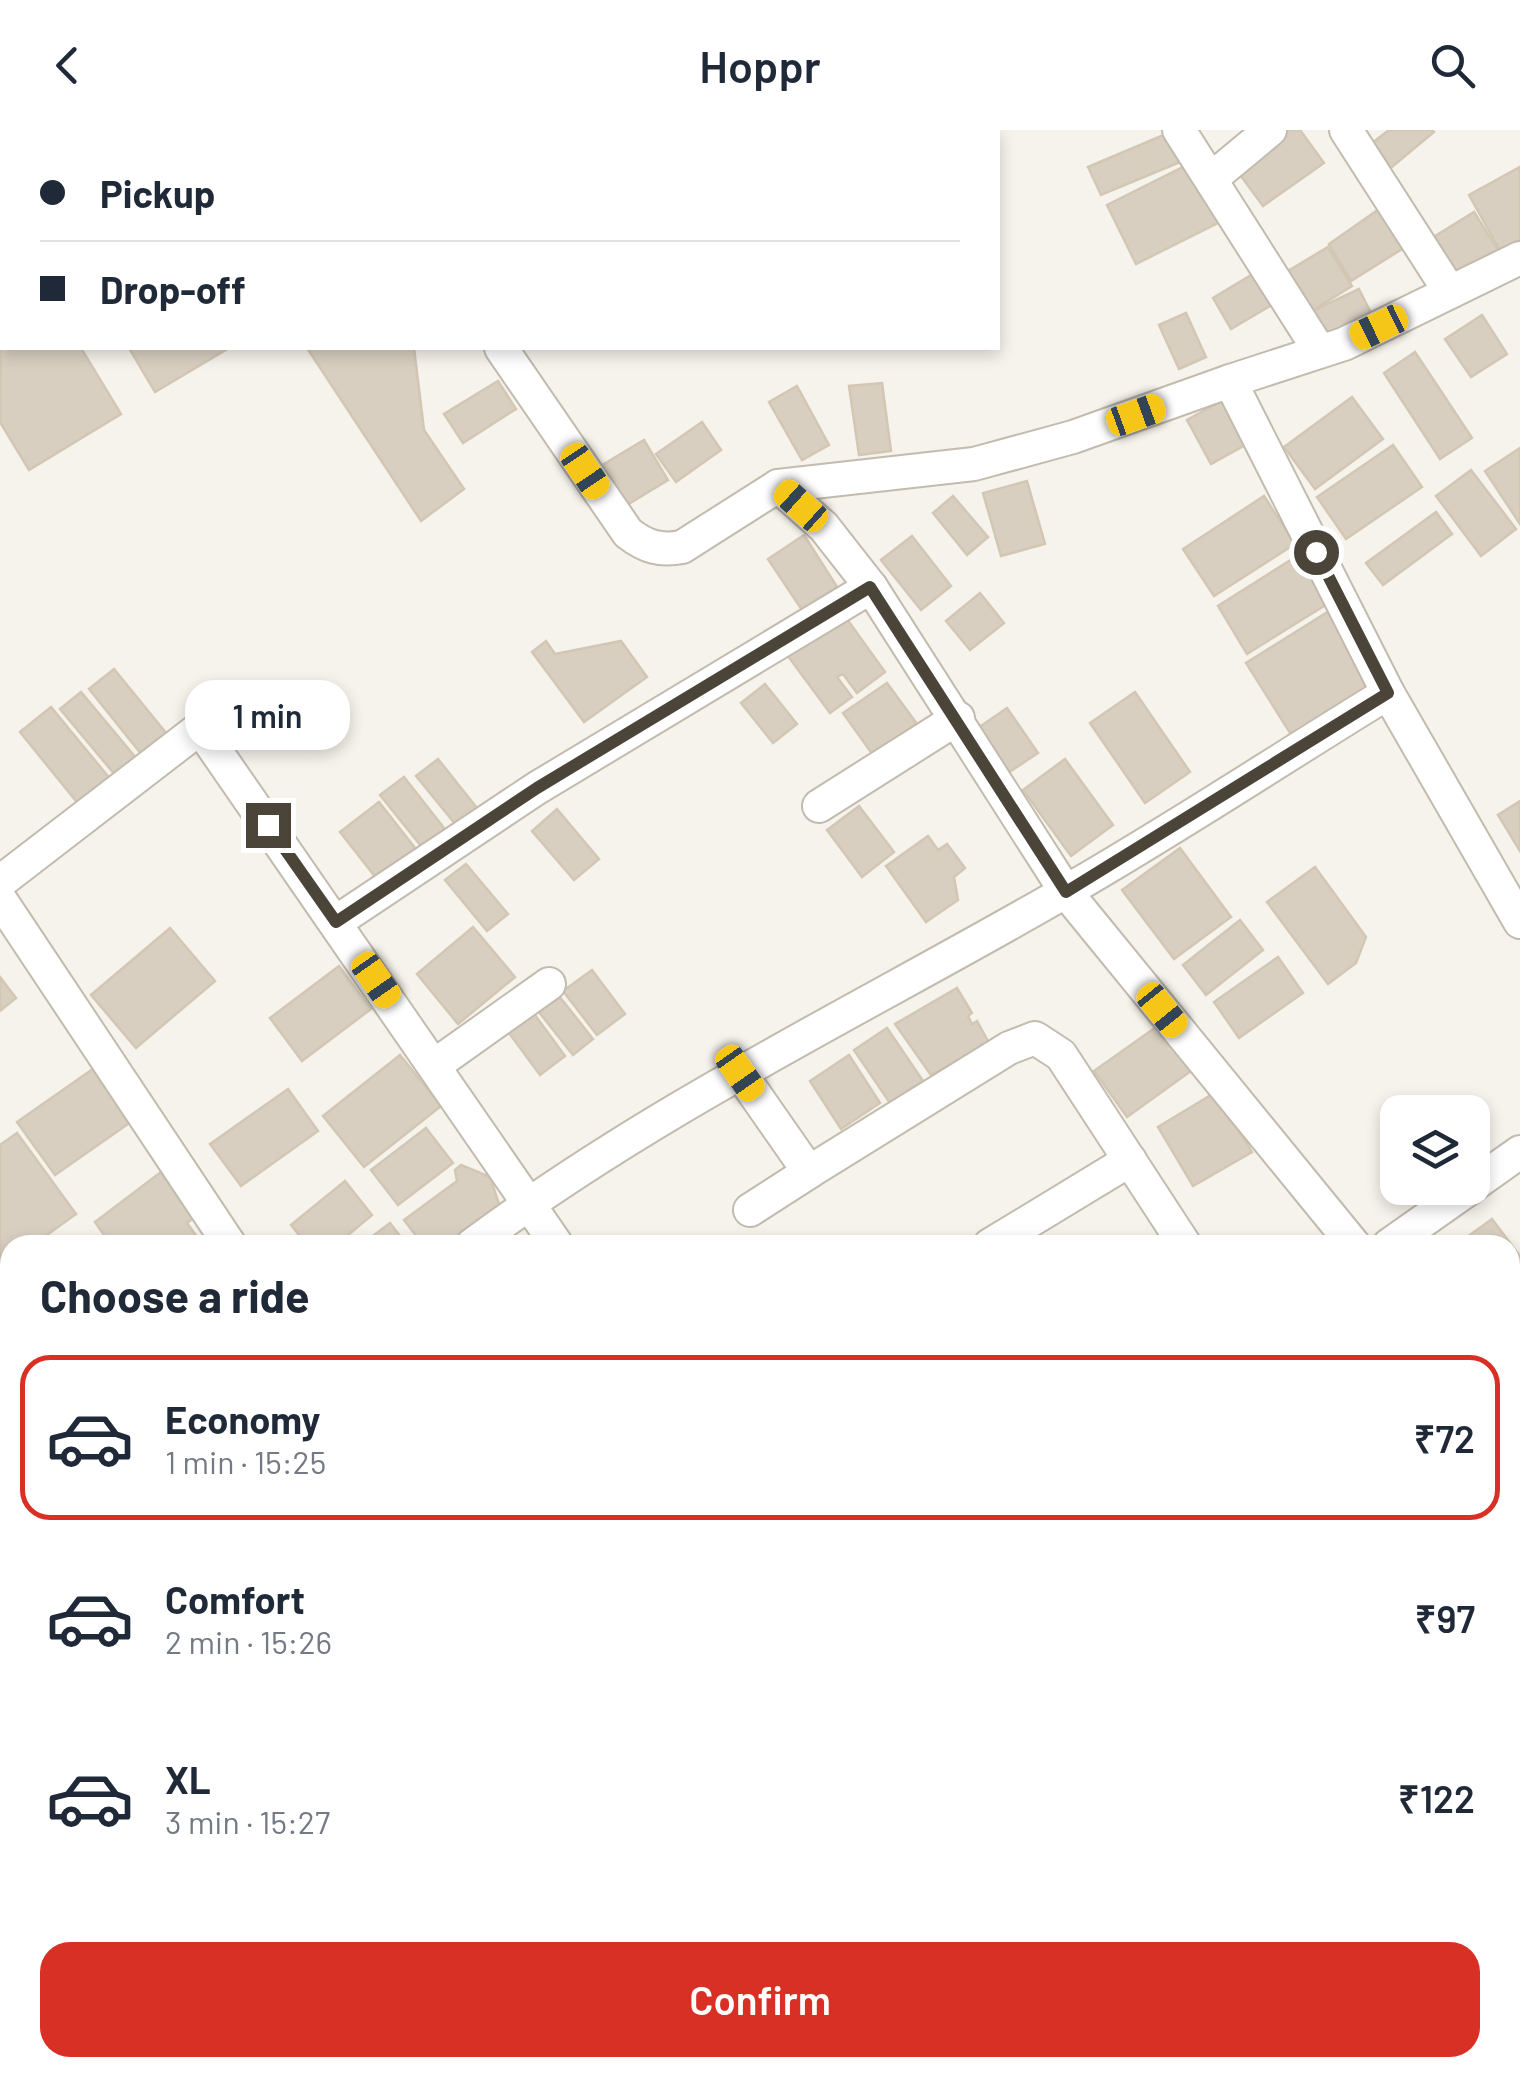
<!DOCTYPE html>
<html lang="en">
<head>
<meta charset="utf-8">
<style>
  body { margin:0; font-family:Barlow,sans-serif; background:#f2f2f3; color:#1f2937; height:100vh; display:flex; flex-direction:column; font-size:38px; white-space:nowrap }
  * { box-sizing:border-box; margin:0 }
  p { font-size:32px; color:#747a83 }
  .icon { flex:none; width:55px; height:55px; fill:none; stroke:currentColor; stroke-width:2; stroke-linecap:round; stroke-linejoin:round }
  .map { position:relative; flex:1; overflow:hidden }
  .panel { position:absolute; left:0px; top:1105px; width:1520px; height:842px; display:flex; flex-direction:column; background:#fff; border-radius:30px 30px 0 0; box-shadow:0 5px 15px #0003 }
  .panel>* { flex:none }
  .guide { position:absolute; left:0px; top:0px; width:1000px; height:220px; box-shadow:0 5px 15px #0003; display:grid; align-content:center; height:220px; padding:0 40px; background:#fff }
  .controls { position:absolute; left:1380px; top:965px; display:grid; gap:20px }
  .controls a { display:grid; place-items:center; width:110px; height:110px; border-radius:20px; background:#fff; box-shadow:0 5px 15px #0003; font-size:50px }
  .end { position:absolute; width:45px; height:45px; margin:-22px; border:12px solid #4b4439; background:#fff; box-shadow:0 0 0 5px #fff }
  .from { border-radius:50% }
  .bubble { position:absolute; height:70px; border-radius:30px; background:#fff; box-shadow:0 5px 15px #0003; font-size:32px; font-weight:600; line-height:70px; text-align:center }
  .car { position:absolute; width:30px; height:60px; margin:-30px -15px; border-radius:12px; box-shadow:0 0 8px 2px #0007; background:linear-gradient(#f5c518 24%,#345 0 40%,#f5c518 0 76%,#345 0 86%,#f5c518 0) }
  .guide b { display:flex; align-items:center; gap:35px; height:95px; font-size:38px }
  .guide b+b { border-top:2px solid #e0e1e3 }
  .guide i { width:25px; height:25px; background:#1f2937 }
  ul { padding:0; list-style:none }
  li { display:flex; align-items:center; gap:30px; height:165px; margin:0 20px 15px; padding:0 20px; border:5px solid transparent; border-radius:30px }
  li div { flex:1 }
  li b { display:block; font-size:38px }
  li em { font-style:normal; font-weight:600 }
  li.on { border-color:#d93025 }
  li>.icon { width:90px; height:90px; stroke-width:1.5 }
  h2 { padding:0 40px; font-size:45px; line-height:120px }
  .primary-button { display:flex; gap:20px; margin-top:auto; padding:20px 40px }
  .primary-button a { flex:1; height:115px; border-radius:30px; background:#d93025; color:#fff; font-size:40px; font-weight:600; line-height:115px; text-align:center }
  header { display:flex; justify-content:space-between; align-items:center; height:130px; padding:0 40px; background:#fff; font-size:45px; font-weight:600 }
  .map>svg:first-child { display:block }
</style>
</head>
<body>
<header><svg class="icon" aria-label="back" viewBox="0 0 24 24"><path d="M15 5l-7 7 7 7"/></svg>Hoppr<svg class="icon" aria-label="search" viewBox="0 0 24 24"><circle cx="10" cy="10" r="6"/><path d="M15 15l6 6"/></svg></header>
<div class="map">
<svg width="1520" height="1947" viewBox="0 0 1520 1947">
  <rect width="100%" height="100%" fill="#f6f3ec"/>
  <g fill="#d8cfc1" stroke="#d3c7b4" stroke-width="2.5">
    <path d="M 1288,0 L 1300,0 L 1324,33 L 1263,76 L 1235,38 Z"/>
    <path d="M 1389,0 L 1432,0 L 1434,2 L 1387,41 L 1367,17 Z"/>
    <path d="M 1173,1 L 1185,30 L 1101,65 L 1088,37 Z"/>
    <path d="M 1197,30 L 1226,89 L 1136,134 L 1107,75 Z"/>
    <path d="M 1520,37 L 1520,113 L 1502,124 L 1469,65 Z"/>
    <path d="M 2,70 L 2,218 L 81,218 L 121,284 L 29,340 L 0,292 Z"/>
    <path d="M 1389,72 L 1415,111 L 1351,151 L 1329,114 Z"/>
    <path d="M 1474,82 L 1500,123 L 1450,155 L 1424,113 Z"/>
    <path d="M 1328,117 L 1352,156 L 1302,187 L 1278,147 Z"/>
    <path d="M 1263,138 L 1282,169 L 1231,199 L 1213,168 Z"/>
    <path d="M 1359,159 L 1371,183 L 1319,209 L 1306,184 Z"/>
    <path d="M 1186,183 L 1206,227 L 1179,239 L 1159,195 Z"/>
    <path d="M 1482,185 L 1507,224 L 1471,247 L 1445,209 Z"/>
    <path d="M 129,218 L 229,218 L 155,262 Z"/>
    <path d="M 307,218 L 414,218 L 424,300 L 464,359 L 421,391 Z"/>
    <path d="M 1415,222 L 1472,308 L 1440,329 L 1384,243 Z"/>
    <path d="M 498,251 L 516,279 L 463,313 L 444,284 Z"/>
    <path d="M 882,253 L 891,321 L 859,325 L 849,256 Z"/>
    <path d="M 797,256 L 829,315 L 802,330 L 769,272 Z"/>
    <path d="M 1352,267 L 1383,309 L 1315,359 L 1284,317 Z"/>
    <path d="M 1223,270 L 1247,314 L 1211,334 L 1187,290 Z"/>
    <path d="M 702,292 L 721,320 L 676,352 L 656,324 Z"/>
    <path d="M 644,310 L 668,350 L 617,381 L 594,340 Z"/>
    <path d="M 1393,315 L 1422,357 L 1346,409 L 1317,367 Z"/>
    <path d="M 1520,318 L 1520,394 L 1485,341 Z"/>
    <path d="M 1471,340 L 1516,399 L 1481,426 L 1436,366 Z"/>
    <path d="M 1027,351 L 1045,414 L 1001,426 L 983,363 Z"/>
    <path d="M 953,366 L 988,407 L 967,425 L 933,383 Z"/>
    <path d="M 1264,366 L 1295,414 L 1214,466 L 1183,419 Z"/>
    <path d="M 1436,382 L 1452,404 L 1383,455 L 1366,433 Z"/>
    <path d="M 804,405 L 837,457 L 802,480 L 768,429 Z"/>
    <path d="M 912,406 L 951,456 L 921,480 L 881,430 Z"/>
    <path d="M 1297,426 L 1327,474 L 1247,524 L 1218,476 Z"/>
    <path d="M 980,463 L 1004,493 L 970,520 L 946,491 Z"/>
    <path d="M 1334,478 L 1380,550 L 1292,606 L 1246,533 Z"/>
    <path d="M 844,485 L 885,542 L 857,563 L 843,544 L 837,547 L 852,567 L 830,583 L 788,526 Z"/>
    <path d="M 546,511 L 555,524 L 621,511 L 647,547 L 584,592 L 532,522 Z"/>
    <path d="M 114,539 L 167,604 L 142,625 L 89,559 Z"/>
    <path d="M 887,553 L 917,594 L 873,625 L 843,583 Z"/>
    <path d="M 765,554 L 797,594 L 773,613 L 741,573 Z"/>
    <path d="M 81,562 L 137,629 L 116,646 L 60,579 Z"/>
    <path d="M 1135,562 L 1190,642 L 1145,673 L 1090,593 Z"/>
    <path d="M 51,577 L 111,650 L 80,676 L 20,602 Z"/>
    <path d="M 1007,578 L 1038,623 L 1005,645 L 975,600 Z"/>
    <path d="M 438,629 L 477,678 L 456,695 L 416,646 Z"/>
    <path d="M 1065,629 L 1113,695 L 1071,726 L 1023,660 Z"/>
    <path d="M 404,647 L 448,703 L 425,721 L 380,665 Z"/>
    <path d="M 1520,671 L 1520,721 L 1498,685 Z"/>
    <path d="M 379,672 L 419,723 L 380,753 L 340,702 Z"/>
    <path d="M 859,676 L 894,722 L 862,747 L 827,700 Z"/>
    <path d="M 557,679 L 599,729 L 574,750 L 532,701 Z"/>
    <path d="M 928,706 L 938,720 L 947,714 L 965,738 L 954,747 L 958,770 L 926,792 L 886,736 Z"/>
    <path d="M 1180,718 L 1231,787 L 1174,829 L 1122,760 Z"/>
    <path d="M 466,734 L 508,784 L 487,801 L 445,750 Z"/>
    <path d="M 1315,737 L 1366,807 L 1356,833 L 1328,854 L 1267,772 Z"/>
    <path d="M 1240,790 L 1263,820 L 1206,865 L 1183,835 Z"/>
    <path d="M 473,797 L 515,847 L 458,894 L 417,844 Z"/>
    <path d="M 170,798 L 215,851 L 136,918 L 91,865 Z"/>
    <path d="M 1278,827 L 1303,863 L 1239,908 L 1214,872 Z"/>
    <path d="M 339,836 L 371,879 L 302,931 L 270,888 Z"/>
    <path d="M 592,840 L 625,884 L 597,905 L 563,861 Z"/>
    <path d="M 0,847 L 16,868 L 0,881 Z"/>
    <path d="M 957,858 L 972,883 L 968,886 L 972,894 L 977,891 L 989,913 L 931,945 L 895,894 Z"/>
    <path d="M 555,861 L 593,909 L 573,925 L 535,877 Z"/>
    <path d="M 532,881 L 565,926 L 540,945 L 506,899 Z"/>
    <path d="M 1159,895 L 1191,941 L 1127,987 L 1094,941 Z"/>
    <path d="M 887,898 L 923,951 L 890,973 L 854,920 Z"/>
    <path d="M 400,925 L 441,976 L 364,1037 L 323,986 Z"/>
    <path d="M 849,925 L 880,973 L 841,999 L 810,951 Z"/>
    <path d="M 100,934 L 138,987 L 55,1045 L 17,992 Z"/>
    <path d="M 288,959 L 318,1001 L 241,1056 L 210,1014 Z"/>
    <path d="M 1216,962 L 1252,1022 L 1193,1056 L 1158,997 Z"/>
    <path d="M 426,998 L 453,1033 L 398,1075 L 371,1040 Z"/>
    <path d="M 17,1003 L 76,1084 L 33,1115 L 10,1115 L 10,1132 L 0,1139 L 0,1015 Z"/>
    <path d="M 461,1035 L 490,1047 L 499,1074 L 496,1090 L 485,1097 L 479,1090 L 445,1115 L 423,1115 L 404,1090 L 457,1051 L 455,1040 Z"/>
    <path d="M 161,1042 L 174,1060 L 180,1056 L 200,1083 L 187,1093 L 203,1115 L 111,1115 L 95,1092 Z"/>
    <path d="M 345,1051 L 372,1085 L 336,1115 L 307,1115 L 291,1095 Z"/>
    <path d="M 1492,1089 L 1520,1126 L 1520,1159 L 1510,1167 L 1510,1115 L 1467,1115 L 1463,1110 Z"/>
    <path d="M 390,1093 L 407,1115 L 361,1115 Z"/>
    <path d="M 0,1642 L 10,1645 L 10,1688 L 0,1685 Z"/>
    <path d="M 0,1697 L 10,1701 L 10,1790 L 0,1787 Z"/>
    <path d="M 0,1803 L 10,1811 L 10,1938 L 59,1938 L 51,1947 L 13,1947 L 0,1937 Z"/>
    <path d="M 1476,1938 L 1506,1938 L 1510,1942 L 1503,1947 L 1473,1947 L 1469,1943 Z"/>
  </g>
  <g fill="none" stroke-linecap="round" stroke-linejoin="round">
    <defs>
      <g id="lane">
        <path d="M 0,17 L 2,12"/>
        <path d="M 0,63 L 2,62"/>
        <path d="M 1510,1567 L 1520,1561"/>
        <path d="M 1510,1623 L 1520,1639"/>
        <path d="M 73,1947 L 80,1938"/>
        <path d="M 172,1947 L 172,1938"/>
      </g>
      <g id="street">
        <path d="M 1179,0 L 1319,220"/>
        <path d="M 1346,0 L 1450,162"/>
        <path d="M 600,2 L 604,0"/>
        <path d="M 1211,49 L 1270,0"/>
        <path d="M 501,218 L 628,403 C 646,417 660,421 682,417 L 778,356 L 974,334 L 1073,307 L 1230,251"/>
        <path d="M 778,356 L 824,397 L 871,457"/>
        <path d="M 1388,563 L 1230,251 L 1344,214 L 1520,128"/>
        <path d="M 819,676 L 958,588"/>
        <path d="M 0,752 L 200,598 L 557,1115"/>
        <path d="M 0,769 L 230,1115"/>
        <path d="M 336,792 L 537,658 L 871,457 L 1066,762 L 1354,1115"/>
        <path d="M 435,935 L 549,854"/>
        <path d="M 740,943 L 809,1042 L 1009,918 L 1035,908 L 1061,925 L 1185,1115"/>
        <path d="M 1472,1056 L 1520,1022"/>
        <path d="M 750,1080 L 809,1042"/>
        <path d="M 472,1115 C 657,977 866,877 1065,762 C 1175,699 1280,629 1388,563 L 1520,792"/>
        <path d="M 990,1115 L 1130,1030"/>
        <path d="M 1389,1115 L 1470,1058"/>
        <path d="M 0,1194 L 10,1207"/>
        <path d="M 0,1465 L 10,1456"/>
        <path d="M 1425,1938 L 1433,1947"/>
        <path d="M 474,1947 L 476,1938"/>
      </g>
      <path id="secondary" d="M 1510,1463 L 1520,1453"/>
      <g id="primary">
        <path d="M 0,1631 L 10,1635"/>
        <path d="M 820,1938 L 848,1947"/>
        <path d="M 935,1938 L 962,1947"/>
      </g>
    </defs>
    <use href="#lane" stroke="#c2bbae" stroke-width="21"/>
    <use href="#street" stroke="#c2bbae" stroke-width="36"/>
    <use href="#secondary" stroke="#d6c79b" stroke-width="49"/>
    <use href="#primary" stroke="#e6c16a" stroke-width="56"/>
    <use href="#lane" stroke="#fff" stroke-width="18"/>
    <use href="#street" stroke="#fff" stroke-width="32"/>
    <use href="#secondary" stroke="#fff3cd" stroke-width="45"/>
    <use href="#primary" stroke="#ffe39c" stroke-width="52"/>
  </g>
  <g fill="none" stroke-linecap="round" stroke-linejoin="round">
    <path stroke="#4b4439" stroke-width="12" d="M 268,695 L 336,792 L 537,658 L 870,457 L 1066,762 L 1388,563 L 1316,422"/>
  </g>
</svg>
<div class="controls">
<a><svg class="icon" aria-label="layers" viewBox="0 0 24 24"><path d="M12 4l9 5-9 5-9-5zM3 14l9 5 9-5"/></svg></a>
</div>
<i class="end from" style="left:1316px;top:422px"></i>
<i class="end" style="left:268px;top:695px"></i>
<div class="bubble" style="left:185px;top:550px;width:165px">1 min</div>
<i class="car" style="left:1379px;top:197px;rotate:244deg"></i>
<i class="car" style="left:1136px;top:285px;rotate:70deg"></i>
<i class="car" style="left:585px;top:341px;rotate:146deg"></i>
<i class="car" style="left:801px;top:376px;rotate:312deg"></i>
<i class="car" style="left:376px;top:850px;rotate:145deg"></i>
<i class="car" style="left:1162px;top:880px;rotate:141deg"></i>
<i class="car" style="left:740px;top:943px;rotate:145deg"></i>
<div class="guide">
<b><i class="from"></i>Pickup</b>
<b><i></i>Drop-off</b>
</div>
<section class="panel">
<h2>Choose a ride</h2>
<ul>
<li class="on"><svg class="icon" aria-label="car" viewBox="0 0 24 24"><path d="M5 17H2v-5l4-1 3-4h7l3 4 3 1v5h-3M9 17h6M6 11h13"/><circle cx="7" cy="17" r="2"/><circle cx="17" cy="17" r="2"/></svg><div><b>Economy</b><p>1 min · 15:25</p></div><em>₹72</em></li>
<li><svg class="icon" aria-label="car" viewBox="0 0 24 24"><path d="M5 17H2v-5l4-1 3-4h7l3 4 3 1v5h-3M9 17h6M6 11h13"/><circle cx="7" cy="17" r="2"/><circle cx="17" cy="17" r="2"/></svg><div><b>Comfort</b><p>2 min · 15:26</p></div><em>₹97</em></li>
<li><svg class="icon" aria-label="car" viewBox="0 0 24 24"><path d="M5 17H2v-5l4-1 3-4h7l3 4 3 1v5h-3M9 17h6M6 11h13"/><circle cx="7" cy="17" r="2"/><circle cx="17" cy="17" r="2"/></svg><div><b>XL</b><p>3 min · 15:27</p></div><em>₹122</em></li>
</ul>
<div class="primary-button"><a>Confirm</a></div>
</section>
</div>
</body>
</html>
